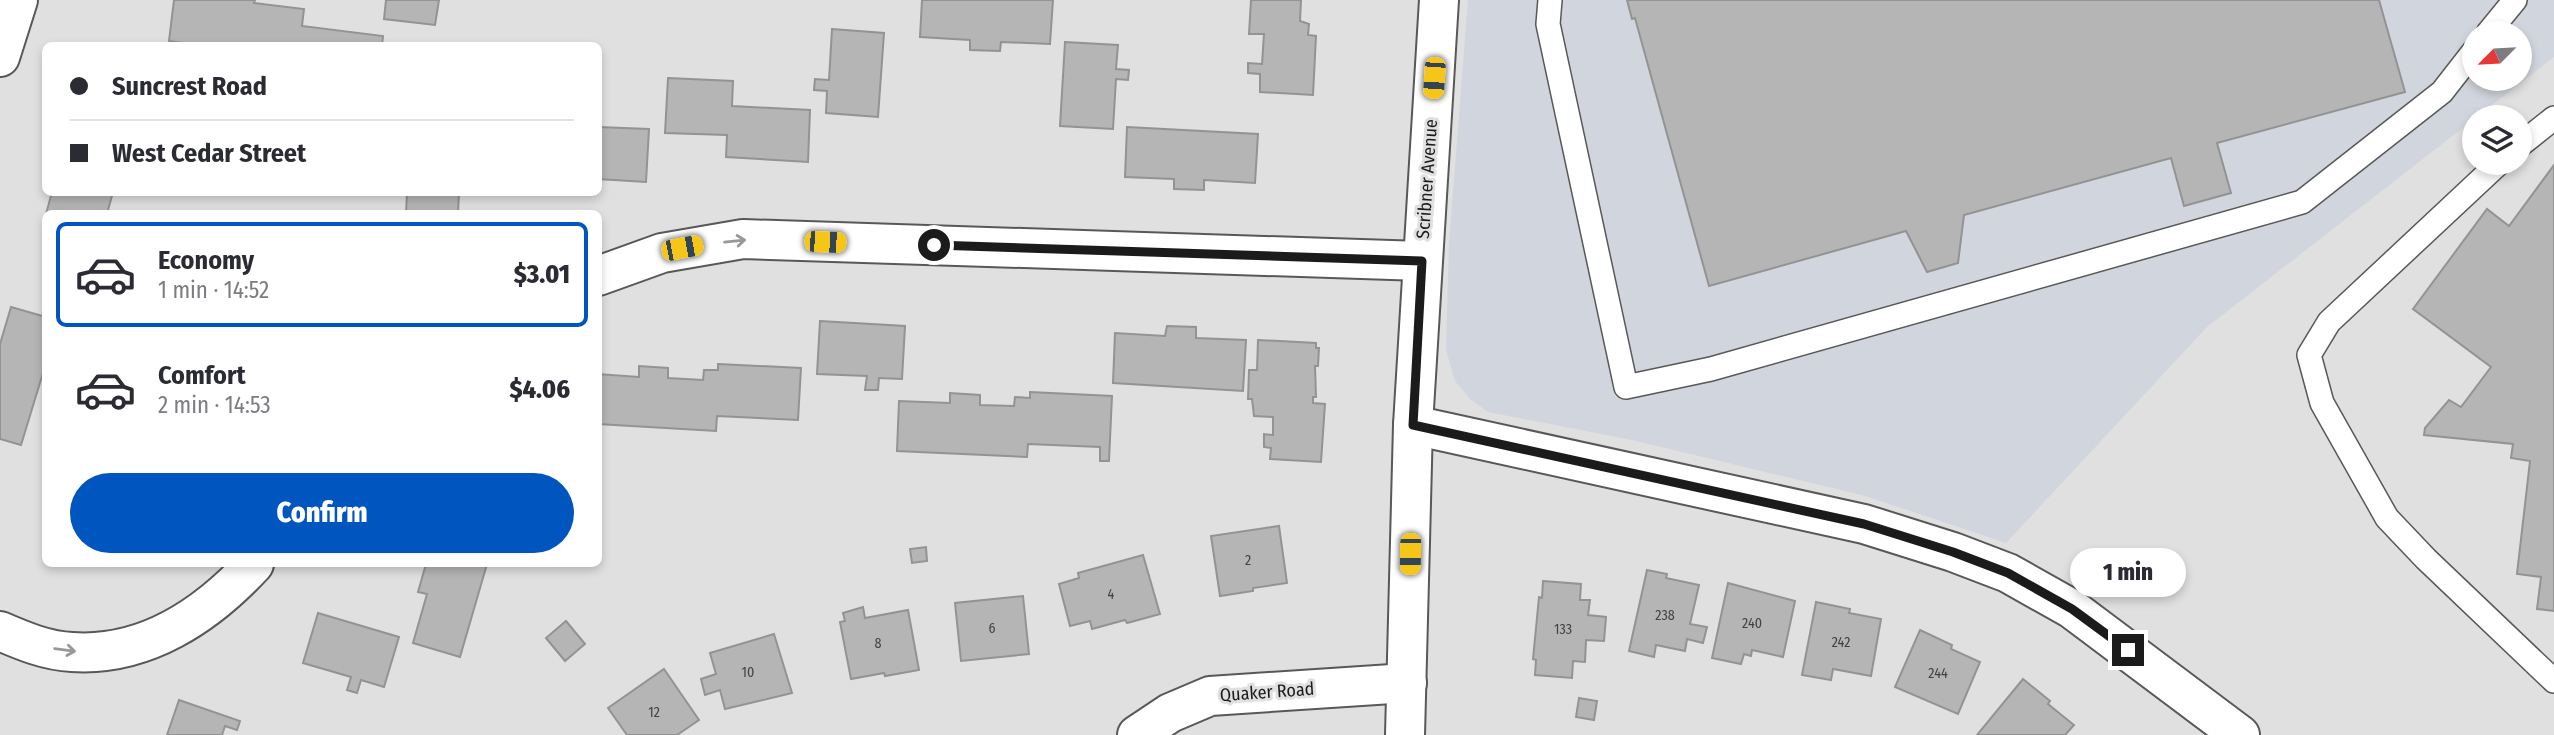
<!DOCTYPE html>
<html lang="en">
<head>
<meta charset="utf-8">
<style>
  body { margin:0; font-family:"Fira Sans Condensed",sans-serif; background:#f2f2f3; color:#2b2b33; height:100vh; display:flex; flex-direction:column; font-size:26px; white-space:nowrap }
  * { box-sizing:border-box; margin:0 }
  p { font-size:23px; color:#7c7c81 }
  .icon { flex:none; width:38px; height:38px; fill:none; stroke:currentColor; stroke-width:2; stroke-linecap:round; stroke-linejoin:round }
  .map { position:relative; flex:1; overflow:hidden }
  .details { position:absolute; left:42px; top:210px; width:560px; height:357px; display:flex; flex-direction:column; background:#fff; border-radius:10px; box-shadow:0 4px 10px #0003 }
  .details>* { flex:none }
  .top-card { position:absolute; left:42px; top:42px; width:560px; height:154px; border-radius:10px; box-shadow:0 4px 10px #0003; display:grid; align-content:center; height:154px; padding:0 28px; background:#fff }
  .needle { width:46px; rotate:246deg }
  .controls { position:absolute; left:2462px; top:21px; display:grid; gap:14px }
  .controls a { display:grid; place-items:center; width:70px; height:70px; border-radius:50%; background:#fff; box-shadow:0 4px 10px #0003; font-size:35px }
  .end { position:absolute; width:32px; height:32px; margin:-16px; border:9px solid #1b1b1b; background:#fff; box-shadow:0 0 0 4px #fff }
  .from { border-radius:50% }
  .bubble { position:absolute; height:49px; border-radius:24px; background:#fff; box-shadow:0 4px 10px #0003; font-size:23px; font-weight:800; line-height:49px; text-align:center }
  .car { position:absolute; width:21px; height:42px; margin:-21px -10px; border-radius:9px; box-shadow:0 0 5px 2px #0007; background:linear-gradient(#f5c518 24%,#345 0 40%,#f5c518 0 76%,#345 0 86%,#f5c518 0) }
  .top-card b { display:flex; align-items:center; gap:24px; height:66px; font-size:26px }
  .top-card b+b { border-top:2px solid #e1e1e2 }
  .top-card i { width:18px; height:18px; background:#2b2b33 }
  ul { padding:12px 0 0; list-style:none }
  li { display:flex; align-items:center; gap:21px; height:105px; margin:0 14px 10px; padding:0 14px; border:4px solid transparent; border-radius:10px }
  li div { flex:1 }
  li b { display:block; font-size:26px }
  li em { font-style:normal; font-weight:800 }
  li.current { border-color:#0055be }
  li>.icon { width:63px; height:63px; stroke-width:1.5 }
  .primary-button { display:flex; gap:14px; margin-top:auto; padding:14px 28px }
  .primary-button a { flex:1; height:80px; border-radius:42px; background:#0055be; color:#fff; font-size:28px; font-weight:800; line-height:80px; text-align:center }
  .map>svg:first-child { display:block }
</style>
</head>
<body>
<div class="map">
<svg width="2554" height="735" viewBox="0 0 2554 735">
  <rect width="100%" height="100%" fill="#e0e0e1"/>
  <path fill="#d1d5dd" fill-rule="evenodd" d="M 1468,0 L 2554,0 L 2554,57 L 2207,327 L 2006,543 L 1862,495 L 1632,440 L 1488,412 L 1471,400 L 1455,381 L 1446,350 L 1449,243 ZM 2474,33 L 2520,33 L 2520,79 L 2474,79 Z"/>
  <g fill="#b5b5b6" stroke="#939394" stroke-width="2">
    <path d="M 174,0 L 255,0 L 254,3 L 304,9 L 302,26 L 383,36 L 382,46 L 202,46 L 169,41 Z"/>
    <path d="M 386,0 L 439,0 L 435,25 L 384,19 Z"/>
    <path d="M 922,0 L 1053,0 L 1050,44 L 1001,42 L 1000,51 L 970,50 L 970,40 L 920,37 Z"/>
    <path d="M 1251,0 L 1301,0 L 1300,21 L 1309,24 L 1308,35 L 1316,36 L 1313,95 L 1260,92 L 1260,74 L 1248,73 L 1248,63 L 1262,64 L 1264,34 L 1249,34 Z"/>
    <path d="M 1627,0 L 2379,0 L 2405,92 L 2217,143 L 2231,193 L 2184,206 L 2171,158 L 1964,215 L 1958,263 L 1927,272 L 1906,231 L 1709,286 L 1635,18 L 1632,19 Z"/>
    <path d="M 832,29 L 884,33 L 878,117 L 826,113 L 827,91 L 814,90 L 815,79 L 829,80 Z"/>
    <path d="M 1065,42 L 1118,45 L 1116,69 L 1129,70 L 1128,80 L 1116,79 L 1113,129 L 1060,126 Z"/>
    <path d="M 668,78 L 733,81 L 732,106 L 810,110 L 808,162 L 726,157 L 727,135 L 665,133 Z"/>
    <path d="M 598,127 L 649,129 L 646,182 L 598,179 Z"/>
    <path d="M 1127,127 L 1258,134 L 1255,183 L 1204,180 L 1204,190 L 1174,189 L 1174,179 L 1125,177 Z"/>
    <path d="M 2554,165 L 2554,611 L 2537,609 L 2541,577 L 2517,574 L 2530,461 L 2511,458 L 2513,444 L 2424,435 L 2425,428 L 2449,400 L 2461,407 L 2491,367 L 2413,309 L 2487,209 L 2509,226 Z"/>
    <path d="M 52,192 L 113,192 L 107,214 L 46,214 Z"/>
    <path d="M 407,192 L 459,192 L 458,214 L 406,214 Z"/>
    <path d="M 11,307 L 46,317 L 46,363 L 21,445 L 0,439 L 0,344 Z"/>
    <path d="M 820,321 L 905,326 L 902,379 L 879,378 L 878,390 L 865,390 L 867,376 L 817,374 Z"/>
    <path d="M 1167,326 L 1196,327 L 1196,338 L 1246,340 L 1243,391 L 1113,383 L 1115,333 L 1165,336 Z"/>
    <path d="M 1258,340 L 1316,343 L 1316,348 L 1319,348 L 1318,366 L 1315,366 L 1316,397 L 1313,397 L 1313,403 L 1325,404 L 1321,462 L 1270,459 L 1271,448 L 1264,447 L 1264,434 L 1273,435 L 1273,417 L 1254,416 L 1252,399 L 1248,399 L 1249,370 L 1257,370 Z"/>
    <path d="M 718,364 L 801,368 L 798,420 L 717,416 L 716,431 L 598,424 L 598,374 L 639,377 L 639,366 L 668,368 L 668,378 L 703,380 L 704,370 L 718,370 Z"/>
    <path d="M 1030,392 L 1112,396 L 1109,461 L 1100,461 L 1100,447 L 1028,444 L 1027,457 L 897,451 L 899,401 L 950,403 L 950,393 L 980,395 L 980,405 L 1014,406 L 1015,397 L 1030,398 Z"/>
    <path d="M 1279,526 L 1287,583 L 1253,588 L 1253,591 L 1220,596 L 1211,536 Z"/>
    <path d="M 926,547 L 927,561 L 912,563 L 910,549 Z"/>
    <path d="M 1143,555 L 1160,614 L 1127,623 L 1125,620 L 1092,629 L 1090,621 L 1070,626 L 1059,584 L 1079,578 L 1078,573 Z"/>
    <path d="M 426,564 L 435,566 L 436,564 L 487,564 L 460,657 L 413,643 L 427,594 L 418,592 Z"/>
    <path d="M 1647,570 L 1667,574 L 1666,578 L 1699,585 L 1690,624 L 1707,627 L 1703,643 L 1687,639 L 1685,651 L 1656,645 L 1654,657 L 1629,651 Z"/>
    <path d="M 1543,581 L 1581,584 L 1580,600 L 1590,600 L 1588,615 L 1606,617 L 1604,641 L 1586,640 L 1585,662 L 1573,661 L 1572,678 L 1535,675 L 1536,660 L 1533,659 L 1539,597 L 1542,598 Z"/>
    <path d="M 1728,583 L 1795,601 L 1783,657 L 1752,650 L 1751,656 L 1744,654 L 1741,664 L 1712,658 Z"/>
    <path d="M 1023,596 L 1029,654 L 961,661 L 955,603 Z"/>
    <path d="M 1816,602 L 1850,609 L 1849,613 L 1881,619 L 1871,676 L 1833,669 L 1831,680 L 1802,675 Z"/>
    <path d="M 863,607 L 865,618 L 908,610 L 919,670 L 885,676 L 884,673 L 851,679 L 840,622 L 845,621 L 843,613 Z"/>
    <path d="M 318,613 L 399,637 L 384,687 L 361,680 L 357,693 L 347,690 L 351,677 L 303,663 Z"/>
    <path d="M 566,621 L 585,644 L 565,661 L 546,638 Z"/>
    <path d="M 1920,630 L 1952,645 L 1951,649 L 1980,662 L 1958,714 L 1895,687 Z"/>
    <path d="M 774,634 L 792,693 L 725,709 L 720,690 L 705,695 L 701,679 L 716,674 L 710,653 Z"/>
    <path d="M 664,669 L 699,720 L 677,735 L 627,735 L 608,708 Z"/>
    <path d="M 2023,679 L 2050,701 L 2048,704 L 2074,725 L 2065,735 L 1977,735 Z"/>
    <path d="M 1579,698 L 1597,701 L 1594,720 L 1576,717 Z"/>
    <path d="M 179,700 L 240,721 L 237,730 L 225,726 L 222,735 L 167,735 Z"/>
  </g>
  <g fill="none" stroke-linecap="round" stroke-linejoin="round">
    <defs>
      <g id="lane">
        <path d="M 1550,0 L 1548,24 L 1626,387 L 1711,369 L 2302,202 L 2442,92 L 2474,51"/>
        <path d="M 2488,33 L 2515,0"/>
        <path d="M 2520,145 L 2554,118"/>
        <path d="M 2499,163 L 2329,322 L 2309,355 L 2322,403 L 2387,518 L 2426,559 L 2554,681"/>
      </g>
      <g id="street">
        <path d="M 0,57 L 18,0"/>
        <path d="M 598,276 L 662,253 L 743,239 L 1422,261"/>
        <path d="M 1413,425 L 1864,524 L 1953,552 L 2008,573 L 2072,609 L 2240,735"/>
        <path d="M 0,631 C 23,641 47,651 72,652 C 145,657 207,615 254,564"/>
        <path d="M 1137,735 L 1170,713 L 1210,696 L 1407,683"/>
      </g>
      <path id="secondary" d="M 1405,735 L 1413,425 L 1439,0"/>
    </defs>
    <use href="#lane" stroke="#585859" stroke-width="26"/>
    <use href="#street" stroke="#585859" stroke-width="42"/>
    <use href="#secondary" stroke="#585859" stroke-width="42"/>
    <use href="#lane" stroke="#fff" stroke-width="23"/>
    <use href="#street" stroke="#fff" stroke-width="38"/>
    <use href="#secondary" stroke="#fff" stroke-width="38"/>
  </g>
  <defs><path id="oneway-shaft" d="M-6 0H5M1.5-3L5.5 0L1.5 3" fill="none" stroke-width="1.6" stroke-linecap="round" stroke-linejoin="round" transform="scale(1.75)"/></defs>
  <g stroke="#989898">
    <use href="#oneway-shaft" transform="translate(735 241) rotate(-6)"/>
    <use href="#oneway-shaft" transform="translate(65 650) rotate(8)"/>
  </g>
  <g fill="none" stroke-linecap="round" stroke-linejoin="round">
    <path stroke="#1b1b1b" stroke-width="9" d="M 934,245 L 1422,261 L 1413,425 L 1864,524 L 1953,552 L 2008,573 L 2072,609 L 2128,650"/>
  </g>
  <g text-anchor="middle" stroke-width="6" stroke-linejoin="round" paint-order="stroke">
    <g font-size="14" fill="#424242">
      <text x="1248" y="565">2</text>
      <text x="1111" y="599">4</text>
      <text x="1665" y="620">238</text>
      <text x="1752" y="628">240</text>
      <text x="992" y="633">6</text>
      <text x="1563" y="634">133</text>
      <text x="1841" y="647">242</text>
      <text x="878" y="648">8</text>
      <text x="748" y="677">10</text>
      <text x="1938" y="678">244</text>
      <text x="654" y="717">12</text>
    </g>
    <g font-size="18" fill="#1b1b1b" stroke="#e0e0e1">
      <text transform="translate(1427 179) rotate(-86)" y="6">Scribner Avenue</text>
      <text transform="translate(1267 692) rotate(-4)" y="6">Quaker Road</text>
    </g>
  </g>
</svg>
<div class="controls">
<a><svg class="needle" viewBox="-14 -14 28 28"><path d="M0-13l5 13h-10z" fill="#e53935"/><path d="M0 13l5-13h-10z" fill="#7c7c81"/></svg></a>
<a><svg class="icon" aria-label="layers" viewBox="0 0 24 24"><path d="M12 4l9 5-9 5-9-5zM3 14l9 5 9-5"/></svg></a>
</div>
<i class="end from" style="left:934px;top:245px"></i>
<i class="end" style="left:2128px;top:650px"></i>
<div class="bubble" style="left:2070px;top:548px;width:116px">1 min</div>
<i class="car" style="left:1434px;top:78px;rotate:184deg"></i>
<i class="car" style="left:825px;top:242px;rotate:92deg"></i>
<i class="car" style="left:682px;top:248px;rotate:79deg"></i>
<i class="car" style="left:1410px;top:554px;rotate:181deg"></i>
<div class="top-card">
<b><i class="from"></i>Suncrest Road</b>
<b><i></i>West Cedar Street</b>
</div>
<section class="details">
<ul>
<li class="current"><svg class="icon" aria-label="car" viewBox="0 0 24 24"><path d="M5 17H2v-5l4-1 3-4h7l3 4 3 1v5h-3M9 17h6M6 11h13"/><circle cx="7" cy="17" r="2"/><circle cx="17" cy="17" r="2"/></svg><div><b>Economy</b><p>1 min · 14:52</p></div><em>$3.01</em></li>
<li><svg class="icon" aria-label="car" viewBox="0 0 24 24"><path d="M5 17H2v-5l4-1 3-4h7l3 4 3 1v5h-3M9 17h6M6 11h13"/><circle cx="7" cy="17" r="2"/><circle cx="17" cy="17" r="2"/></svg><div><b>Comfort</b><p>2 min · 14:53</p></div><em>$4.06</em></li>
</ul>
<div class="primary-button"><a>Confirm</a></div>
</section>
</div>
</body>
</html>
